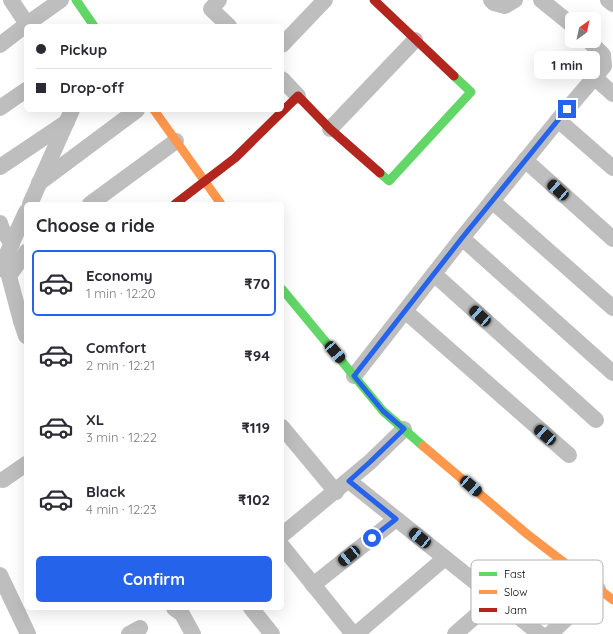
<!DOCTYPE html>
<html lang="en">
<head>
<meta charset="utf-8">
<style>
  body { margin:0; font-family:Quicksand,sans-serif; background:#f2f2f3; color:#2b2b33; height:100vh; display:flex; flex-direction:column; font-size:15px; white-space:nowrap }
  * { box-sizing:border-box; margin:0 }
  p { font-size:13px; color:#7c7c81 }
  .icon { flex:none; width:22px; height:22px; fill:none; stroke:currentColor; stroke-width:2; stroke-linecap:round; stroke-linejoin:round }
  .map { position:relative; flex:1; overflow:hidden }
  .sheet { position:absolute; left:24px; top:202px; width:260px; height:408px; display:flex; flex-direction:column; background:#fff; border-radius:6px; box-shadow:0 4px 16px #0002 }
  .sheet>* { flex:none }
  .guide { position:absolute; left:24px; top:24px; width:260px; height:88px; border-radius:6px; box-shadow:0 4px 16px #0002; display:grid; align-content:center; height:88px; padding:0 12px; background:#fff }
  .needle { width:26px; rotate:33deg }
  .controls { position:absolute; left:565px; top:12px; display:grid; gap:8px }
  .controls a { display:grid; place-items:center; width:36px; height:36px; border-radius:6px; background:#fff; box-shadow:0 4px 16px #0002; font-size:20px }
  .end { position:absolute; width:18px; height:18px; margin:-9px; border:5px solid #2563eb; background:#fff; box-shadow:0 0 0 2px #fff }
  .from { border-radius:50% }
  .bubble { position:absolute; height:28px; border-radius:6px; background:#fff; box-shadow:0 4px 16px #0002; font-size:13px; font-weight:800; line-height:28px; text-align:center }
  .car { position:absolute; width:12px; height:24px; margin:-12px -6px; border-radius:5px; box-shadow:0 0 3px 1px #0007; background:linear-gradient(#222 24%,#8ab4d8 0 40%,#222 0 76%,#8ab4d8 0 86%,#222 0) }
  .guide b { display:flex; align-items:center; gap:14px; height:38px; font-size:15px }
  .guide b+b { border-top:1px solid #e1e1e2 }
  .guide i { width:10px; height:10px; background:#2b2b33 }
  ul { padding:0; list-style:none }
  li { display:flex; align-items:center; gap:12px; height:66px; margin:0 8px 6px; padding:0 4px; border:2px solid transparent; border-radius:6px }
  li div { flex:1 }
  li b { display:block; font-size:15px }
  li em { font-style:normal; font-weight:800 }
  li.active { border-color:#2563eb }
  li>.icon { width:36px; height:36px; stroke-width:1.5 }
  h2 { padding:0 12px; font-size:18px; line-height:48px }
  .cta { display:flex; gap:8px; margin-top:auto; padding:8px 12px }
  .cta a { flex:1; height:46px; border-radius:6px; background:#2563eb; color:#fff; font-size:16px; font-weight:800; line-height:46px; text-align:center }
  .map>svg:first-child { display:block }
</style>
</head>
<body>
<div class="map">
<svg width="613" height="634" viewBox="0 0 613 634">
  <rect width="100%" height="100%" fill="#fff"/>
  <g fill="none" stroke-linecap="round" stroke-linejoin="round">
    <g stroke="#bebebe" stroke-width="16">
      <path d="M 11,0 L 27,24 L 61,0"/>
      <path d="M 219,0 L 211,9 L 229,26"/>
      <path d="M 491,0 L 494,3 L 505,6 L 515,0"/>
      <path d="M 541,0 L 572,25"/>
      <path d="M 608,0 L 613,4"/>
      <path d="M 0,45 L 27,24"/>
      <path d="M 282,45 L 325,0"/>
      <path d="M 594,77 L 613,94"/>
      <path d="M 282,79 L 298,96"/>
      <path d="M 0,108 L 26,90"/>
      <path d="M 558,120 L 613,168"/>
      <path d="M 330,129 L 415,40"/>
      <path d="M 525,160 L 613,239"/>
      <path d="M 0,167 L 67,122"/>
      <path d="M 39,183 L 137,110"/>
      <path d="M 492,201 L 613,308"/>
      <path d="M 30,204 L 72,110"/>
      <path d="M 90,204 L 176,141"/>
      <path d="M 0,223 L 2,229 L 12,244"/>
      <path d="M 462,238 L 558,120 L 604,66 L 603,55 L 589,41"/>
      <path d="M 0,269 L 26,212"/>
      <path d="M 434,274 L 596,420"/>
      <path d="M 405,311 L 569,455"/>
      <path d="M 26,317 L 21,321 L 26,336"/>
      <path d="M 21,321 L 9,276 L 26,252"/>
      <path d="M 354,376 L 462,238 L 613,373"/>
      <path d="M 282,427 L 336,492"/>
      <path d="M 3,480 L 26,464"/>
      <path d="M 349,481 L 540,634"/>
      <path d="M 282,535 L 370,462 L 404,429"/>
      <path d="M 282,546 L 353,634"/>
      <path d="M 0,575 L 28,634"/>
      <path d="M 313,585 L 396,519"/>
      <path d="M 174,608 L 182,614 L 193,634"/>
      <path d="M 251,608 L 272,634"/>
      <path d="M 129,634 L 140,628"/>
      <path d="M 356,634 L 445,558"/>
      <path d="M 455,634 L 496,598"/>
      <path d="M 550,634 L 598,589"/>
    </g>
    <g stroke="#63d668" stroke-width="9">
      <path d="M 76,0 L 94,26"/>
      <path d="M 380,173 L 389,181 L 471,92 L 454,76"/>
      <path d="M 282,289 L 383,411 L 423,446"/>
    </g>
    <g stroke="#ff974d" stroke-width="9">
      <path d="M 154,110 L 221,204"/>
      <path d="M 423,446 L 527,534 L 613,600"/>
    </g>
    <g stroke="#b3261e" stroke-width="9">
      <path d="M 374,0 L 454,76"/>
      <path d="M 175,204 L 235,158 L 298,96 L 330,129 L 380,173"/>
    </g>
  </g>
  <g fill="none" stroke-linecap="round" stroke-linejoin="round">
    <path stroke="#2563eb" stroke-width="5" d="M 372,538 L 396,519 L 349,481 L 370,462 L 404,429 L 383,411 L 354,376 L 462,238 L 567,109"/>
  </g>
  <rect x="471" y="560" width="132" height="64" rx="6" fill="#fff" stroke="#b2b2b2" stroke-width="1"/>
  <rect x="479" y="572" width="18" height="4" fill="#63d668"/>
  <rect x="479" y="590" width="18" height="4" fill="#ff974d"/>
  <rect x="479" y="608" width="18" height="4" fill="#b3261e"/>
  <g font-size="11" fill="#000">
    <text x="504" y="578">Fast</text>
    <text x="504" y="596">Slow</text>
    <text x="504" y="614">Jam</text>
  </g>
</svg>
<div class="controls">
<a><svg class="needle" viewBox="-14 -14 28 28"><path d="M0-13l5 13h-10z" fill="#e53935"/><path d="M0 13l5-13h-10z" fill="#7c7c81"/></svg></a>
</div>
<i class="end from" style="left:372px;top:538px"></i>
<i class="end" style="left:567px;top:109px"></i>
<div class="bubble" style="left:534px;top:51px;width:66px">1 min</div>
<i class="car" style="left:558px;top:190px;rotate:312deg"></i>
<i class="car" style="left:480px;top:316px;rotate:312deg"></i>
<i class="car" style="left:335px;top:352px;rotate:140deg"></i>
<i class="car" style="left:545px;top:435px;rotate:311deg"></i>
<i class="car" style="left:471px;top:486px;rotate:131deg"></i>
<i class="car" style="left:420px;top:538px;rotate:309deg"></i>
<i class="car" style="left:349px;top:556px;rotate:231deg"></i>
<div class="guide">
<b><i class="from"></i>Pickup</b>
<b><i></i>Drop-off</b>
</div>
<section class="sheet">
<h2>Choose a ride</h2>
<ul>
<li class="active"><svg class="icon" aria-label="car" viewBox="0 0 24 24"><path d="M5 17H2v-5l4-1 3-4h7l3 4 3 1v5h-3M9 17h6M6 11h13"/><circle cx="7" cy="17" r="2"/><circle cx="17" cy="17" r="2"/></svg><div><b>Economy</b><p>1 min · 12:20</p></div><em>₹70</em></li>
<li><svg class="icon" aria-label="car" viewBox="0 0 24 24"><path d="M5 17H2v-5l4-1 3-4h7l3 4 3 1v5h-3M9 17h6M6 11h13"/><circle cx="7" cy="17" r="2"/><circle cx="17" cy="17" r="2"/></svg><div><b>Comfort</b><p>2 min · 12:21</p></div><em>₹94</em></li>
<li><svg class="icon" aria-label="car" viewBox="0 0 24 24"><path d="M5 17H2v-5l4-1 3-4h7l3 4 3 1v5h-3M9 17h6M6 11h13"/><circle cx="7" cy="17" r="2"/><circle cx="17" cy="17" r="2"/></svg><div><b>XL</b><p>3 min · 12:22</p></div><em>₹119</em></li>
<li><svg class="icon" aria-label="car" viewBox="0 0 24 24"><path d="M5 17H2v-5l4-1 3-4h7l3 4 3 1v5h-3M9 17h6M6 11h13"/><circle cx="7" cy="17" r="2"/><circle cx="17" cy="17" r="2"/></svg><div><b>Black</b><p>4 min · 12:23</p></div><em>₹102</em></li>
</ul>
<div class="cta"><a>Confirm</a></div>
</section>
</div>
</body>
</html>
